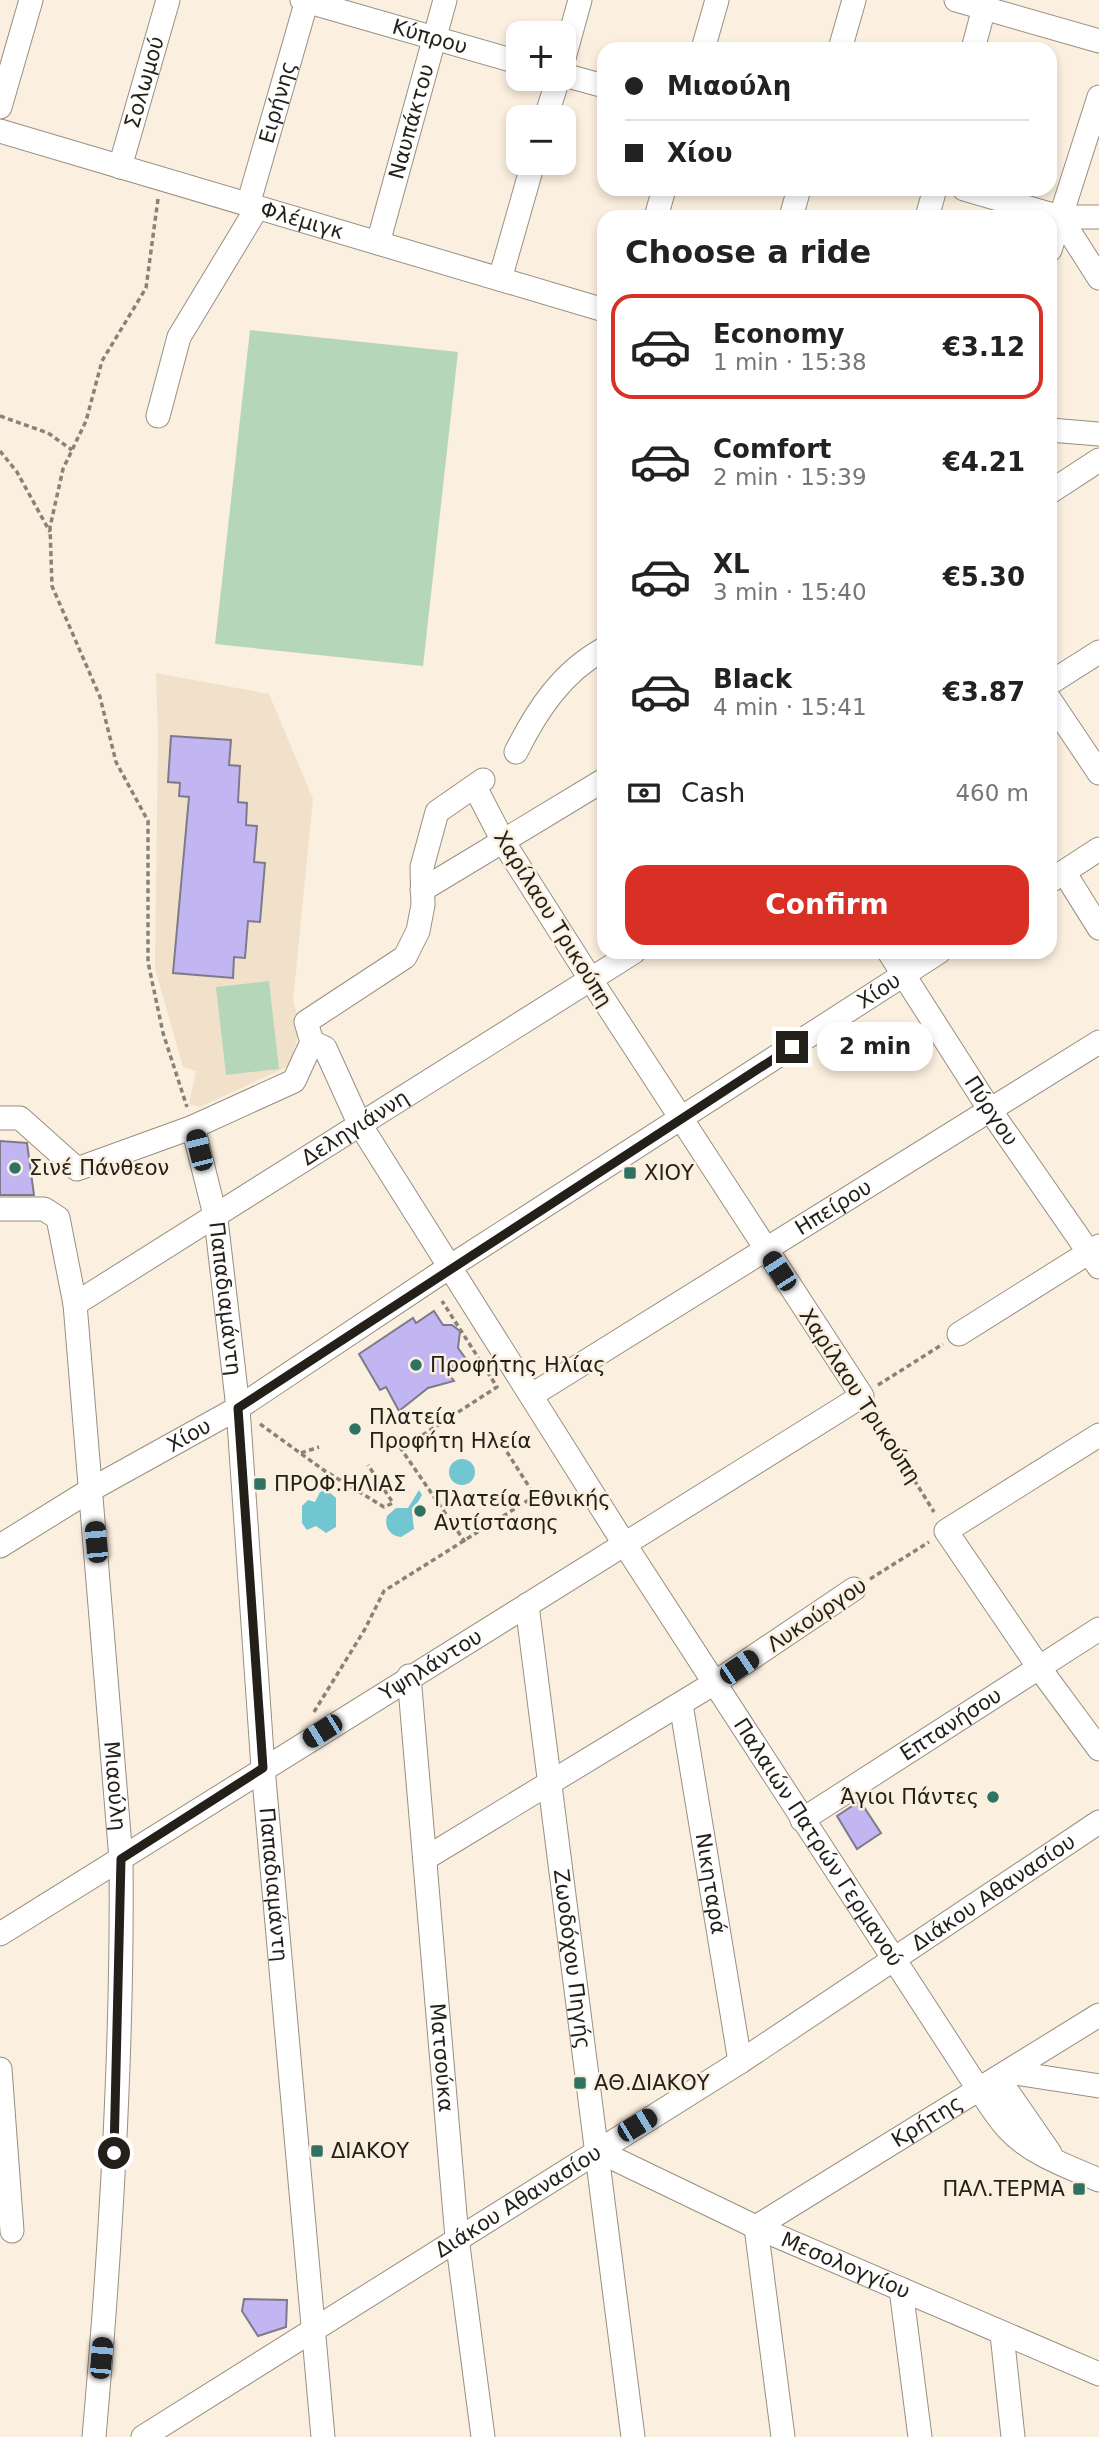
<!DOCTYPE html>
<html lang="en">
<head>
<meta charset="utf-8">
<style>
  body { margin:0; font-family:"DejaVu Sans",sans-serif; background:#f2f2f2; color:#222; height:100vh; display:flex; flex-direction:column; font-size:26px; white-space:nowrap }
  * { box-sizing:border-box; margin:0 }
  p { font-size:23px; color:#767676 }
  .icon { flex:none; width:38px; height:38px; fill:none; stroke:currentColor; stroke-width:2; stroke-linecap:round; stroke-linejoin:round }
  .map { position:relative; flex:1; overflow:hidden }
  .panel { position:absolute; left:597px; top:210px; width:460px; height:749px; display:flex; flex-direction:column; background:#fff; border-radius:21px; box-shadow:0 4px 10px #0003 }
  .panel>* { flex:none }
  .banner { position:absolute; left:597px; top:42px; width:460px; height:154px; border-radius:21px; box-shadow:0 4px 10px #0003; display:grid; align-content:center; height:154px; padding:0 28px; background:#fff }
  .tools { position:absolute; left:506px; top:21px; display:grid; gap:14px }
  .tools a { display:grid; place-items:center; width:70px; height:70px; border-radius:14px; background:#fff; box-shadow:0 4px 10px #0003; font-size:35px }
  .end { position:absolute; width:32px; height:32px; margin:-16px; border:9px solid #231f19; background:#fff; box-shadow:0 0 0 4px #fff }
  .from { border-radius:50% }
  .bubble { position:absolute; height:49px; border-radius:21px; background:#fff; box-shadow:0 4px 10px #0003; font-size:23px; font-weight:600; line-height:49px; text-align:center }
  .car { position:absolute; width:21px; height:42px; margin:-21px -10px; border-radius:9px; box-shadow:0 0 5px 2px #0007; background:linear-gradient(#222 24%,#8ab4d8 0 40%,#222 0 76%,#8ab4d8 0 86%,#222 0) }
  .banner b { display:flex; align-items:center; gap:24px; height:66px; font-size:26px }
  .banner b+b { border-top:2px solid #e0e0e0 }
  .banner i { width:18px; height:18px; background:#222 }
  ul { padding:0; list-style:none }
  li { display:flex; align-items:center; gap:21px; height:105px; margin:0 14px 10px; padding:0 14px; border:4px solid transparent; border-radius:21px }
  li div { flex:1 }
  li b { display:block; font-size:26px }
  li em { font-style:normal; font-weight:600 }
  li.active { border-color:#d93025 }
  li>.icon { width:63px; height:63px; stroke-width:1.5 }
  h2 { padding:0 28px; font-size:32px; line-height:84px }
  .pay { display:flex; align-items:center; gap:18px; height:77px; padding:0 28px; font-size:26px }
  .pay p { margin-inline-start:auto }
  .primary-button { display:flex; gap:14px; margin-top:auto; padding:14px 28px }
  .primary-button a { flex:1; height:80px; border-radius:21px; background:#d93025; color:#fff; font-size:28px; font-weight:600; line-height:80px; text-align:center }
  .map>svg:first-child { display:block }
</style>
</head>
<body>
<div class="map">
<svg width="1099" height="2437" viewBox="0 0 1099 2437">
  <rect width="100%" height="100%" fill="#fbefdf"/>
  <path fill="#f1e1cb" d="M 156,673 L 269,694 L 313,799 L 293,1001 L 301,1026 L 289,1066 L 200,1107 L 189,1104 L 196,1071 L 183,1067 L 155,969 L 158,736 Z"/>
  <g fill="#b6d6b9">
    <path d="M 250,330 L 458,352 L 423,666 L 215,644 Z"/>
    <path d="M 269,981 L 279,1069 L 226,1075 L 216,987 Z"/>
  </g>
  <g fill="#71c6d2">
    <circle cx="462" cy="1472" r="13"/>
    <path d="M 327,1490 L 336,1498 L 336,1527 L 326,1533 L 316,1526 L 307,1530 L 302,1523 L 302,1506 L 308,1500 L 315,1502 L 320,1492 Z"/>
    <path d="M 419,1490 L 422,1495 L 412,1512 L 414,1529 L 401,1537 C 390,1536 384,1527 387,1516 L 396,1508 L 408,1508 Z"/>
  </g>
  <g fill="#c1b6f2" stroke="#7d7b8b" stroke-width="2">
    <path d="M 171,736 L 231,740 L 229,765 L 240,766 L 238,802 L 247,803 L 246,825 L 257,826 L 254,862 L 265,863 L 260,922 L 248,921 L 245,958 L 234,957 L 233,978 L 173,973 L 189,797 L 179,796 L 180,783 L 168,782 Z"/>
    <path d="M 0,1141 L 27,1143 L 34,1195 L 0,1195 Z"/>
    <path d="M 434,1311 L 443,1325 L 452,1325 L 460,1331 L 458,1348 L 466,1359 L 447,1372 L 454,1381 L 428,1388 L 399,1411 L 386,1387 L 380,1390 L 359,1354 L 413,1318 L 416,1323 Z"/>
    <path d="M 860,1801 L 881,1833 L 857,1849 L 837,1816 Z"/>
    <path d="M 244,2299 L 287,2300 L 286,2327 L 258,2336 L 242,2311 Z"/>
  </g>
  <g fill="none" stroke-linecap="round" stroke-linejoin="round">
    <defs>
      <g id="minor">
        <path id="s1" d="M 302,0 L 518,62"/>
        <path d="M 956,0 L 1099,41"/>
        <path d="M 703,49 L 717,0"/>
        <path d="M 840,49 L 854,0"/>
        <path d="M 973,49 L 984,8"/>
        <path d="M 564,58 L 580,0"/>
        <path d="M 564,75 L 604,86"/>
        <path d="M 0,107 L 31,0"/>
        <path d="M 546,117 L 558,79"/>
        <path id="s2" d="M 0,131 L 604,310"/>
        <path id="s3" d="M 120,167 L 168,0"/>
        <path d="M 964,189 L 1060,217 L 1099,217"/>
        <path id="s4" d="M 248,205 L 307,0"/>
        <path d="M 656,217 L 664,189"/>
        <path d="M 791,217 L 799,189"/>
        <path d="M 927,217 L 935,189"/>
        <path d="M 1060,217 L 1099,278"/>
        <path id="s5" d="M 378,243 L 445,0"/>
        <path d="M 1050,250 L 1099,97"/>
        <path d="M 500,279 L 533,163"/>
        <path d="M 158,416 L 179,337 L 257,208"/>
        <path d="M 1050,430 L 1099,434"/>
        <path d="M 1050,492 L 1099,460"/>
        <path d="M 1050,683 L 1099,652"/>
        <path d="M 1050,700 L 1099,773"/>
        <path d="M 516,752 C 537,710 562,672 604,649"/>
        <path d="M 1064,872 L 1099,928"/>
        <path d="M 1050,881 L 1099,849"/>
        <path d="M 422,890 L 604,780"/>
        <path id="s6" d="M 889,952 L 990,1110 L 1099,1267"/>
        <path id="s7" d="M 312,1042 L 325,1048 L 359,1123 L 625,1545 L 979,2090 C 989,2103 997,2117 1008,2129 C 1031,2154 1069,2167 1099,2180"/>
        <path d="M 0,1118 L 20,1118 L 77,1169 L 193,1127 L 294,1081 L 312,1042 L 306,1022 L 405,957 L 418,931 L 423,905 L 422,867 L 437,812 L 483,780"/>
        <path id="s8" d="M 193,1127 L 216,1219 L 238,1408 L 263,1768 L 323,2437"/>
        <path id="s9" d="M 0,1209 L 44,1209 L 58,1218 L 75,1304 L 121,1859 C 123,2052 111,2245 94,2437"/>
        <path id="s10" d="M 75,1304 L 634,952"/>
        <path d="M 959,1334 L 1099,1246"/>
        <path id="s11" d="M 532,1395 L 1099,1042"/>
        <path d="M 1099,1435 L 946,1531 L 1040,1669 L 1099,1749"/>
        <path id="s12" d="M 0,1546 L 92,1489 L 238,1408 L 451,1266 L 939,952"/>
        <path id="s13" d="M 527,1605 L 633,2437"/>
        <path id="s14" d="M 409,1676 L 457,2238 L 483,2437"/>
        <path id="s15" d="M 681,1704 L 740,2062"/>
        <path id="s16" d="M 802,1820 L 1099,1629"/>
        <path d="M 426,1858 L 716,1682 L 854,1589"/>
        <path id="s17" d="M 0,1934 L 862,1396 L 591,980 L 504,843 L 475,787"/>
        <path d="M 0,2069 L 12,2231"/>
        <path d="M 1009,2072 L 1099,2086"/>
        <path d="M 998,2078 L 1050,2153"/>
        <path id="s18" d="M 596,2150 L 756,2227 L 1099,2374"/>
        <path id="s19" d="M 756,2227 L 1099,2015"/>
        <path d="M 756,2227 L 783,2437"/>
        <path d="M 901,2289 L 920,2437"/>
        <path d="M 1002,2334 L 1013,2437"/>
        <path id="s20" d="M 143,2437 L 740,2062 L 1099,1822"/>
      </g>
    </defs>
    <use href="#minor" stroke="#998f80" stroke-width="25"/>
    <g stroke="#8a8277" stroke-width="3.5" stroke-dasharray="5 3.5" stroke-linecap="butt">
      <path d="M 158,199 L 146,288 L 102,361 L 86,421 L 63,469 L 50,527 L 52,586 L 100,697 L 116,762 L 148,821 L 148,962 L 163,1033 L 187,1107"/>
      <path d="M 0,416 L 48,433 L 72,450"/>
      <path d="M 0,451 L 17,472 L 50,532"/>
      <path d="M 878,1385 L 943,1344"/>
      <path d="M 874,1415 L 934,1512"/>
      <path d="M 260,1424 L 325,1471 L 384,1507 L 393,1503 L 368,1465"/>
      <path d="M 395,1440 L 465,1542"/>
      <path d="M 401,1449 L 497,1387 L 442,1301"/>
      <path d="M 301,1453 L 319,1447"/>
      <path d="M 870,1579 L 929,1542"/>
      <path d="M 314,1712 L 365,1629 L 384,1591 L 535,1496 L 500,1441"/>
    </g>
    <use href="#minor" stroke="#fff" stroke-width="23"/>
  </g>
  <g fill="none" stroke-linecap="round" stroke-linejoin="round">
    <path stroke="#231f19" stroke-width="9" d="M 114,2153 L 121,1859 L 263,1768 L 238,1408 L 792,1047"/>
  </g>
  <g fill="#2f7262" stroke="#fbefdf" stroke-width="2.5">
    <circle cx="15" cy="1168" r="7"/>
    <rect x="623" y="1166" width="14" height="14" rx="3.5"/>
    <circle cx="416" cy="1365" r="7"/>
    <circle cx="355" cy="1429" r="7"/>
    <rect x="253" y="1477" width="14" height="14" rx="3.5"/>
    <circle cx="420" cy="1511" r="7"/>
    <circle cx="993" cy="1797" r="7"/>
    <rect x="573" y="2076" width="14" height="14" rx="3.5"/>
    <rect x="310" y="2144" width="14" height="14" rx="3.5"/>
    <rect x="1072" y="2182" width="14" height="14" rx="3.5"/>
  </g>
  <g text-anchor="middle" stroke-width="5" stroke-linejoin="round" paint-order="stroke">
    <g font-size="21" fill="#231f19" stroke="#fbefdf">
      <text dy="7" stroke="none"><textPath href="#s1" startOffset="133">Κύπρου</textPath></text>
      <text dy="7" stroke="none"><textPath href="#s3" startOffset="88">Σολωμού</textPath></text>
      <text dy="7" stroke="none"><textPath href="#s4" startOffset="107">Ειρήνης</textPath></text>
      <text dy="7" stroke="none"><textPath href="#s5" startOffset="126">Ναυπάκτου</textPath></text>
      <text dy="7" stroke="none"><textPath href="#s2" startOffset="315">Φλέμιγκ</textPath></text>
      <text transform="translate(553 919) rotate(58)" y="7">Χαρίλαου Τρικούπη</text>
      <text dy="7" stroke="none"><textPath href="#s12" startOffset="1040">Χίου</textPath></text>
      <text dy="7" stroke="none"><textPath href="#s6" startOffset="189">Πύργου</textPath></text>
      <text dy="7" stroke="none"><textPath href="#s10" startOffset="331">Δεληγιάννη</textPath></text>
      <text dy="7" stroke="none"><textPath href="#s11" startOffset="355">Ηπείρου</textPath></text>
      <text dy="7" stroke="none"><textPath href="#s8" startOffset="175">Παπαδιαμάντη</textPath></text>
      <text transform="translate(860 1396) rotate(57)" y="7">Χαρίλαου Τρικούπη</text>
      <text dy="7" stroke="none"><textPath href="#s12" startOffset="219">Χίου</textPath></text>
      <text transform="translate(817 1615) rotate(-34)" y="7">Λυκούργου</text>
      <text dy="7" stroke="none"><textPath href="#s17" startOffset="508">Υψηλάντου</textPath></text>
      <text dy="7" stroke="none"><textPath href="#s16" startOffset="177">Επτανήσου</textPath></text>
      <text dy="7" stroke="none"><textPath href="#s9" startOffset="632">Μιαούλη</textPath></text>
      <text dy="7" stroke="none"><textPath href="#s7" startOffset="950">Παλαιών Πατρών Γερμανού</textPath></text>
      <text dy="7" stroke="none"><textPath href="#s15" startOffset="182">Νικηταρά</textPath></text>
      <text dy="7" stroke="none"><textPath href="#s8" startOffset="763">Παπαδιαμάντη</textPath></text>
      <text dy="7" stroke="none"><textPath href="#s20" startOffset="1010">Διάκου Αθανασίου</textPath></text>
      <text dy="7" stroke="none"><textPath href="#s13" startOffset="357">Ζωοδόχου Πηγής</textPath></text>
      <text dy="7" stroke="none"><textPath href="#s14" startOffset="383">Ματσούκα</textPath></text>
      <text dy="7" stroke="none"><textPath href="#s19" startOffset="201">Κρήτης</textPath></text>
      <text dy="7" stroke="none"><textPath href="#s20" startOffset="443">Διάκου Αθανασίου</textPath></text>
      <text dy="7" stroke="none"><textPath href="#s18" startOffset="275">Μεσολογγίου</textPath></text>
    </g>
    <g font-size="21" fill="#231f19" stroke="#fbefdf" text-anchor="start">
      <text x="29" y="1175">Σινέ Πάνθεον</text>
      <text x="644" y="1180">ΧΙΟΥ</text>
      <text x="430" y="1372">Προφήτης Ηλίας</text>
      <text x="369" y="1424">Πλατεία<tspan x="369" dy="24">Προφήτη Ηλεία</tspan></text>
      <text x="274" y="1491">ΠΡΟΦ.ΗΛΙΑΣ</text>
      <text x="434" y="1506">Πλατεία Εθνικής<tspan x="434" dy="24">Αντίστασης</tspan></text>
      <text x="979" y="1804" text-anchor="end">Άγιοι Πάντες</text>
      <text x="594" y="2090">ΑΘ.ΔΙΑΚΟΥ</text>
      <text x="331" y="2158">ΔΙΑΚΟΥ</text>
      <text x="1065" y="2196" text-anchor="end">ΠΑΛ.ΤΕΡΜΑ</text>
    </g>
  </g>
</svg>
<div class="tools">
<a>+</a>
<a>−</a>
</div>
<i class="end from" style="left:114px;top:2153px"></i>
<i class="end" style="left:792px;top:1047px"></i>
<div class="bubble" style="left:817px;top:1022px;width:116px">2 min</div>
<i class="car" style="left:199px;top:1150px;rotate:346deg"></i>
<i class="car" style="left:779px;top:1271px;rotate:327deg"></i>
<i class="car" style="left:96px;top:1542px;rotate:355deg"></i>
<i class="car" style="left:739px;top:1667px;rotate:56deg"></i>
<i class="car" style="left:322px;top:1731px;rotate:238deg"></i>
<i class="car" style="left:637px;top:2125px;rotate:59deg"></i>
<i class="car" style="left:101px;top:2358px;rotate:5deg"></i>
<div class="banner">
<b><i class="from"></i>Μιαούλη</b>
<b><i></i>Χίου</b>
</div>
<section class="panel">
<h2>Choose a ride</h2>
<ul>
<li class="active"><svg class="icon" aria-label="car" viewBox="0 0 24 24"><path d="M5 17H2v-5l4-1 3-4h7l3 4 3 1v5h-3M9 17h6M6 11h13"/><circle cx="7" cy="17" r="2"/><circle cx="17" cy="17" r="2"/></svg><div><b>Economy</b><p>1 min · 15:38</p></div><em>€3.12</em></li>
<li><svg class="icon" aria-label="car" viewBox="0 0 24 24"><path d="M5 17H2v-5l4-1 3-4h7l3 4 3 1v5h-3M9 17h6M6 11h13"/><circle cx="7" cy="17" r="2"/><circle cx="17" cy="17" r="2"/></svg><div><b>Comfort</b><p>2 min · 15:39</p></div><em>€4.21</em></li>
<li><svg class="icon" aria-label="car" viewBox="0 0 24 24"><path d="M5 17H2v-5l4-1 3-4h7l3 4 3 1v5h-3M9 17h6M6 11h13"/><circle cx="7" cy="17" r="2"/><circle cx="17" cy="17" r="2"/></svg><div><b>XL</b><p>3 min · 15:40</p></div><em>€5.30</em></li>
<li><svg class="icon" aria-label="car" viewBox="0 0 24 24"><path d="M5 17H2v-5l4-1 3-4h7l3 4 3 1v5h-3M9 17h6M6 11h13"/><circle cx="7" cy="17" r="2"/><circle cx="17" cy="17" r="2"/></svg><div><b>Black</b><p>4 min · 15:41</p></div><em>€3.87</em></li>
</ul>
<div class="pay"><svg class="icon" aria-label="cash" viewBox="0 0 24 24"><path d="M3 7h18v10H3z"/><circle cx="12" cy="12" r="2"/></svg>Cash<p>460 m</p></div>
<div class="primary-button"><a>Confirm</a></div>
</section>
</div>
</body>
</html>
